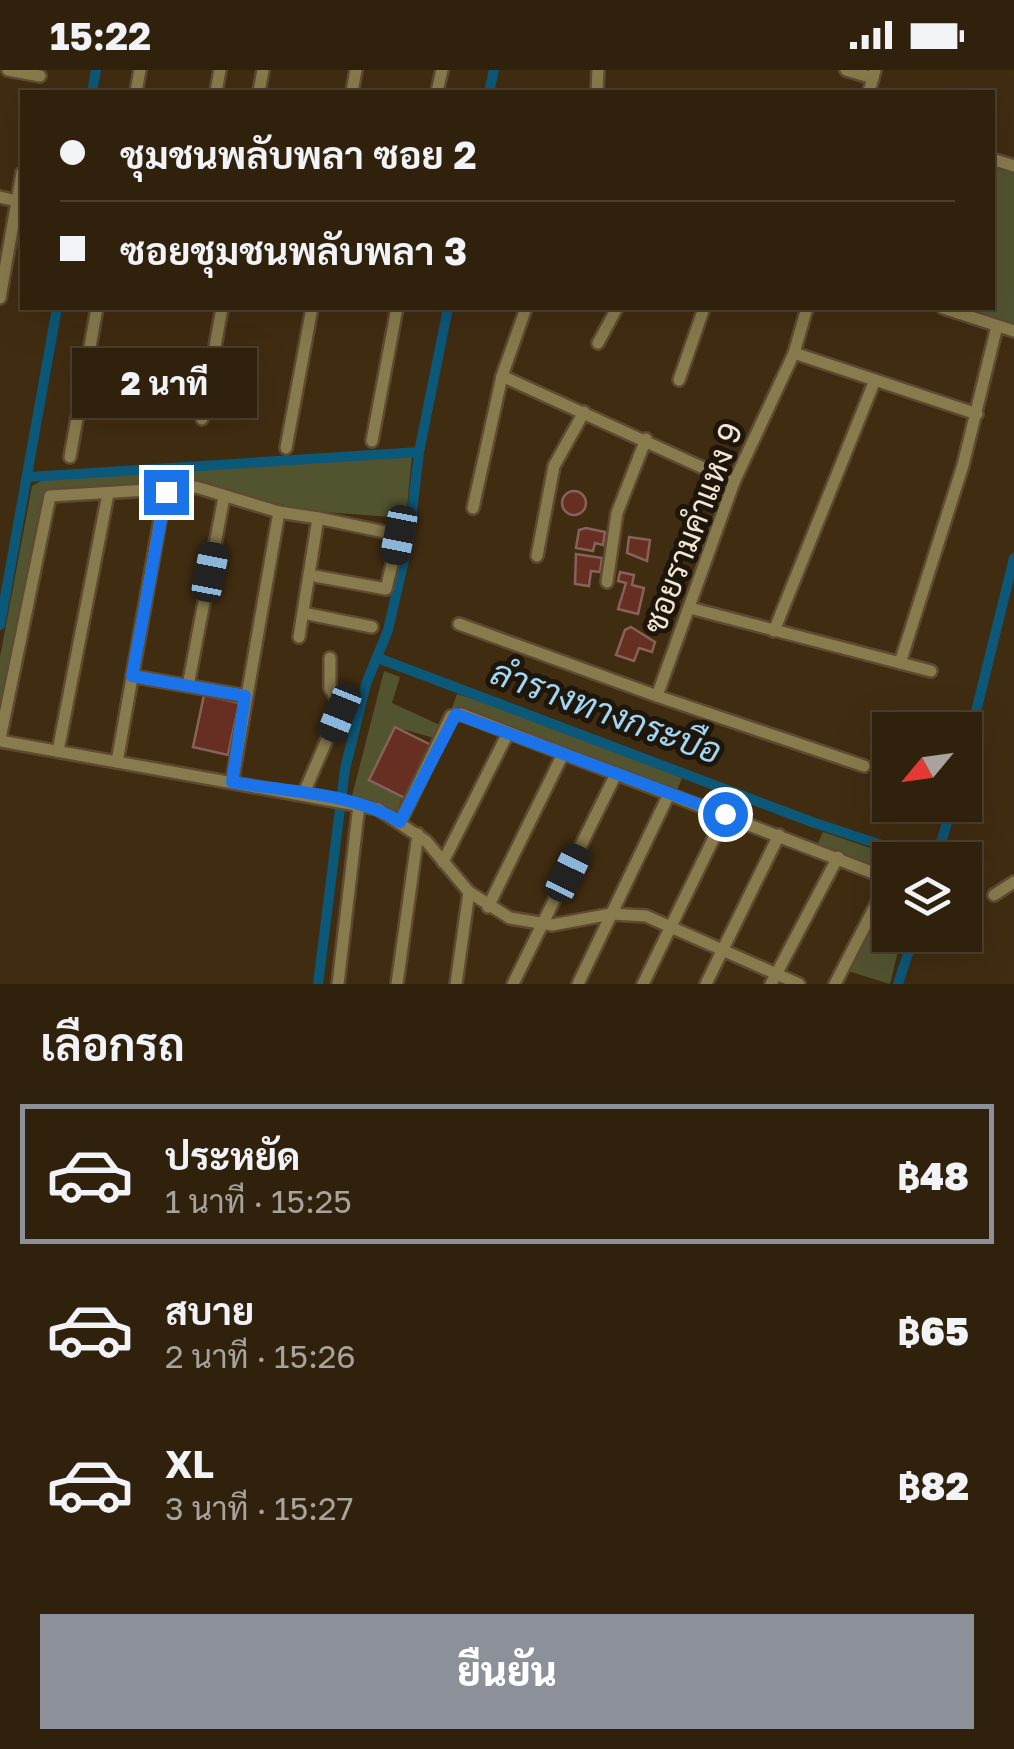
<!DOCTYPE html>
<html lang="th">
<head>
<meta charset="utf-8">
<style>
  body { margin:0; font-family:"Golos Text",Sarabun,sans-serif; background:#382916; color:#f1f3f6; height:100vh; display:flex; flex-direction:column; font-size:38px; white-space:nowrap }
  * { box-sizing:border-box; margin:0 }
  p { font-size:32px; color:#a8a39d }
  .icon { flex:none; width:55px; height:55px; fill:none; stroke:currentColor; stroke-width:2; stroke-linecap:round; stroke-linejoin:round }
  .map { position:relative; height:914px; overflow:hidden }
  .panel { display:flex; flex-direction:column; background:#30210d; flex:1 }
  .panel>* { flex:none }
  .top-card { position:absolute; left:20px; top:20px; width:975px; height:220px; border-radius:0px; box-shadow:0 10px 40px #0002,0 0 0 2px #4b3e2e; display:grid; align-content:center; height:220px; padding:0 40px; background:#30210d }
  .needle { width:65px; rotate:241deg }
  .tools { position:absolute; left:872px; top:642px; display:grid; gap:20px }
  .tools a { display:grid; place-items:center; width:110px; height:110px; border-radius:0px; background:#30210d; box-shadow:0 10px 40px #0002,0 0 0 2px #4b3e2e; font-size:50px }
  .end { position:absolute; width:45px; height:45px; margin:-22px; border:12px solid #1a73e8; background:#fff; box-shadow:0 0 0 5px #fff }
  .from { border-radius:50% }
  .bubble { position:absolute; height:70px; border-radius:0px; background:#30210d; box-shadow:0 10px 40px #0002,0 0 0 2px #4b3e2e; font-size:32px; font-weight:800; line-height:70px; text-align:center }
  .car { position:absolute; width:30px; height:60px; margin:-30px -15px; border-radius:12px; box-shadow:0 0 8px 2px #0007; background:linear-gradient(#222 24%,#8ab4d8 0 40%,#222 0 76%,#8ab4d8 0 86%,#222 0) }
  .top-card b { display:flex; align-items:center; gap:35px; height:95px; font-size:38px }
  .top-card b+b { border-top:2px solid #4b3e2e }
  .top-card i { width:25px; height:25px; background:#f1f3f6 }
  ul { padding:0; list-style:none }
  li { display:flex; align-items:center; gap:30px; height:140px; margin:0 20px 15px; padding:0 20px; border:5px solid transparent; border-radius:0px }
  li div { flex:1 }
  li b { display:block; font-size:38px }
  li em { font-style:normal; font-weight:800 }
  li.active { border-color:#8c9099 }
  li>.icon { width:90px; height:90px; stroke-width:1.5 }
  h2 { padding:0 40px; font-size:45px; line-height:120px }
  .primary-button { display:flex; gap:20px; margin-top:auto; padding:20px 40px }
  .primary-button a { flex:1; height:115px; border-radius:0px; background:#8c9099; color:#fff; font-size:40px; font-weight:800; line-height:115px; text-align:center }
  .status { display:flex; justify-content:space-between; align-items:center; height:70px; padding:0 50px; background:#30210d; direction:ltr }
  .status svg { height:28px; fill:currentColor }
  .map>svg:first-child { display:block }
</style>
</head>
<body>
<div class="status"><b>15:22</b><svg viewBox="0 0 49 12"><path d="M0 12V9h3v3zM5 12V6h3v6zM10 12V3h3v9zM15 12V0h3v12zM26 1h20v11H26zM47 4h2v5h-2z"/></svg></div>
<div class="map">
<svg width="1014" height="914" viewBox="0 0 1014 914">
  <rect width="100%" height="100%" fill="#402c11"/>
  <g fill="#525430">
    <path d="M 993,96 L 1014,103 L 1014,256 L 961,238 L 992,238 Z"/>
    <path d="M 412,386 L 406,448 L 309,441 L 215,418 L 74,418 L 45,424 L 0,649 L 0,587 L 32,416 L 43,410 Z"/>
    <path d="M 384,601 L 400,607 L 392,633 L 442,656 L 438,669 L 394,657 L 368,710 L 402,728 L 396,744 L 351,730 Z"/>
    <path d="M 457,624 L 521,644 L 682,708 L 676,723 L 452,638 Z"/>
    <path d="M 823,762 L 906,790 L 890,790 L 890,806 L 883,798 L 817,775 Z"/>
    <path d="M 890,810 L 890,865 L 902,865 L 890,914 L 848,901 Z"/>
  </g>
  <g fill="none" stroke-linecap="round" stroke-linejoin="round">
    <g stroke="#0c5878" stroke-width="10">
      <path d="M 92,22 L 96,0"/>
      <path d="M 489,22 L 494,0"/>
      <path d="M 29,407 L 419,382"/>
      <path d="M 0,555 L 57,238"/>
      <path d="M 378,588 L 812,752 L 927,790"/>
      <path d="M 965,686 L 1014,488"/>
      <path d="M 936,790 L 952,735"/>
      <path d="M 318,914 L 345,699 L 366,614 L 388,560 L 409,468 L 419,382 L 448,238"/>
      <path d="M 898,914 L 914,865"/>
    </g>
  </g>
  <g fill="#672e22" stroke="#87625a" stroke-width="2.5">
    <circle cx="574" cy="433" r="12"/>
    <path d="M 586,458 L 605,462 L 603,475 L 595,473 L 593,481 L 576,478 L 579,460 Z"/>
    <path d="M 629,467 L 650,470 L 647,491 L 627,483 Z"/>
    <path d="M 576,484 L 602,488 L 600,502 L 591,501 L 589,516 L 575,514 Z"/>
    <path d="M 620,502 L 634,505 L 632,515 L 644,518 L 638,544 L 618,539 L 626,513 L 618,511 Z"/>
    <path d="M 631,557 L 655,572 L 652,582 L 639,578 L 634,591 L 616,585 L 625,560 Z"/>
    <path d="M 204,625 L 239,633 L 228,685 L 193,677 Z"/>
    <path d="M 395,657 L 431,675 L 405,728 L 369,710 Z"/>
  </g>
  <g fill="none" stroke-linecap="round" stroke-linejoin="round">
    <defs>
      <g id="minor">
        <path d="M 8,0 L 40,6"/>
        <path d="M 846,0 L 873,8"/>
        <path d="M 136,22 L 140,0"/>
        <path d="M 216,22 L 220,0"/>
        <path d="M 259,22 L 263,0"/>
        <path d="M 352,22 L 356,0"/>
        <path d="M 437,22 L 442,0"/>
        <path d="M 597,22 L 598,0"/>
        <path d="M 869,22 L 875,0"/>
        <path d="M 992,89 L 1014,96"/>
        <path d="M 0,127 L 17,131"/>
        <path d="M 0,228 L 22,103"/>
        <path d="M 807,238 L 794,283 L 734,412 L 657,626 L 864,696"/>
        <path d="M 943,238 L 1014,261"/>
        <path d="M 598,273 L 617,238"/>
        <path d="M 794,283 L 977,344"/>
        <path d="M 502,306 L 734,412"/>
        <path d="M 679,310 L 704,238"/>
        <path d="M 202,349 L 222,238"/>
        <path d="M 372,371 L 397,238"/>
        <path d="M 286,378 L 312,238"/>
        <path d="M 70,387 L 97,238"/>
        <path d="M 473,438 L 502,306 L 526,238"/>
        <path d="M 537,486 L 554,396 L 584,342"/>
        <path d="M 309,505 L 386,519 L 399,465 L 318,448"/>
        <path d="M 607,512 L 617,443 L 646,369"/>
        <path d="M 690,538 L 931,601"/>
        <path d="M 303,543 L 372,557"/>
        <path d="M 459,554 L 657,626"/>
        <path d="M 774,561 L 875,310"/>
        <path d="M 900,593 L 963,395 L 997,256"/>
        <path d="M 132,606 L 245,626"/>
        <path d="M 188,616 L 224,427"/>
        <path d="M 0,669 L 50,426 L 196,417 L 279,442 L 318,448 L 299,567"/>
        <path d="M 0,671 L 378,739 L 426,771 L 469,822 L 510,848 L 552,855 L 611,844 L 646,846 L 799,914"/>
        <path d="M 58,681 L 108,424"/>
        <path d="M 117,692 L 165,422"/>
        <path d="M 232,712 L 279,442"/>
        <path d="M 303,725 L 341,637 L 330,618 L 330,588"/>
        <path d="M 400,752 L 451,646 L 461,644 L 884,807 L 887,813 L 835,914"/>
        <path d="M 443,792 L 508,663"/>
        <path d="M 994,825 L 1014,812"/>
        <path d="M 488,837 L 563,684"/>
        <path d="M 338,914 L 359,735"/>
        <path d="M 397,914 L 418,764"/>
        <path d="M 456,914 L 469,822"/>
        <path d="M 513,914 L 616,704"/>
        <path d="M 578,914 L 669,724"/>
        <path d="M 643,914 L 725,745"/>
        <path d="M 706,914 L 779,765"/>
        <path d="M 771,914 L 838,787"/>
      </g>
    </defs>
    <use href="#minor" stroke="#5d4a31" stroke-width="16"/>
    <use href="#minor" stroke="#887b4d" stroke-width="11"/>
  </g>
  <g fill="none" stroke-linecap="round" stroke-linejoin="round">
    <path stroke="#1a73e8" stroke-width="12" d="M 166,422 L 132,606 L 245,626 L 232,712 C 286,722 353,722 400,752 L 456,644 L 725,744"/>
  </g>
  <g text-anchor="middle" stroke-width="10" stroke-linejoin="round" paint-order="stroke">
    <g font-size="32" fill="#f3e6d6" stroke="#1f160b">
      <text transform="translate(693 458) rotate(-69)" y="11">ซอยรามคำแหง 9</text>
    </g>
    <g font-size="35" font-style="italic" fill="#a1d6f4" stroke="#1f160b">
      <text transform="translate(606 642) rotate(20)" y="12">ลำรางทางกระบือ</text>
    </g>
  </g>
</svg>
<div class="tools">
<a><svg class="needle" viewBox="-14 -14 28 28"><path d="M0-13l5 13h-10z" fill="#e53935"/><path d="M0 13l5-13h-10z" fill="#a8a39d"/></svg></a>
<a><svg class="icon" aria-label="layers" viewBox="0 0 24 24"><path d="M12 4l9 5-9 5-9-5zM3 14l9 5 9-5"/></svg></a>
</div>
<i class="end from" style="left:725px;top:744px"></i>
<i class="end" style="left:166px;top:422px"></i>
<div class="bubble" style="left:72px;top:278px;width:185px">2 นาที</div>
<i class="car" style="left:399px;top:465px;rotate:191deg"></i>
<i class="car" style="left:210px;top:502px;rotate:11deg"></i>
<i class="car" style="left:340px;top:643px;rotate:202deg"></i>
<i class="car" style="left:568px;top:803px;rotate:26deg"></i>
<div class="top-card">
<b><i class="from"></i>ชุมชนพลับพลา ซอย 2</b>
<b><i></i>ซอยชุมชนพลับพลา 3</b>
</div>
</div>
<section class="panel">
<h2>เลือกรถ</h2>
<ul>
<li class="active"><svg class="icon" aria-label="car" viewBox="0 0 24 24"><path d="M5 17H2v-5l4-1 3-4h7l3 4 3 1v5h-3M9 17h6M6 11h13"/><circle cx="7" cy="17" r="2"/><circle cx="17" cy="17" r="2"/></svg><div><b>ประหยัด</b><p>1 นาที · 15:25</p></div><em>฿48</em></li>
<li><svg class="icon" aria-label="car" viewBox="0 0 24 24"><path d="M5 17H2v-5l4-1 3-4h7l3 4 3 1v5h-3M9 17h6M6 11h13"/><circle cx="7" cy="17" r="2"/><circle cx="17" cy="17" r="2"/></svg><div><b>สบาย</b><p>2 นาที · 15:26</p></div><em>฿65</em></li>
<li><svg class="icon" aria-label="car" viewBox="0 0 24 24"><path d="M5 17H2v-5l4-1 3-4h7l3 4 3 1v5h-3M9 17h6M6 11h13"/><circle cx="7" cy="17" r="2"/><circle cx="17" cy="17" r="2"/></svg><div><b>XL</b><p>3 นาที · 15:27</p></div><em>฿82</em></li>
</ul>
<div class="primary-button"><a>ยืนยัน</a></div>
</section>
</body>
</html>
